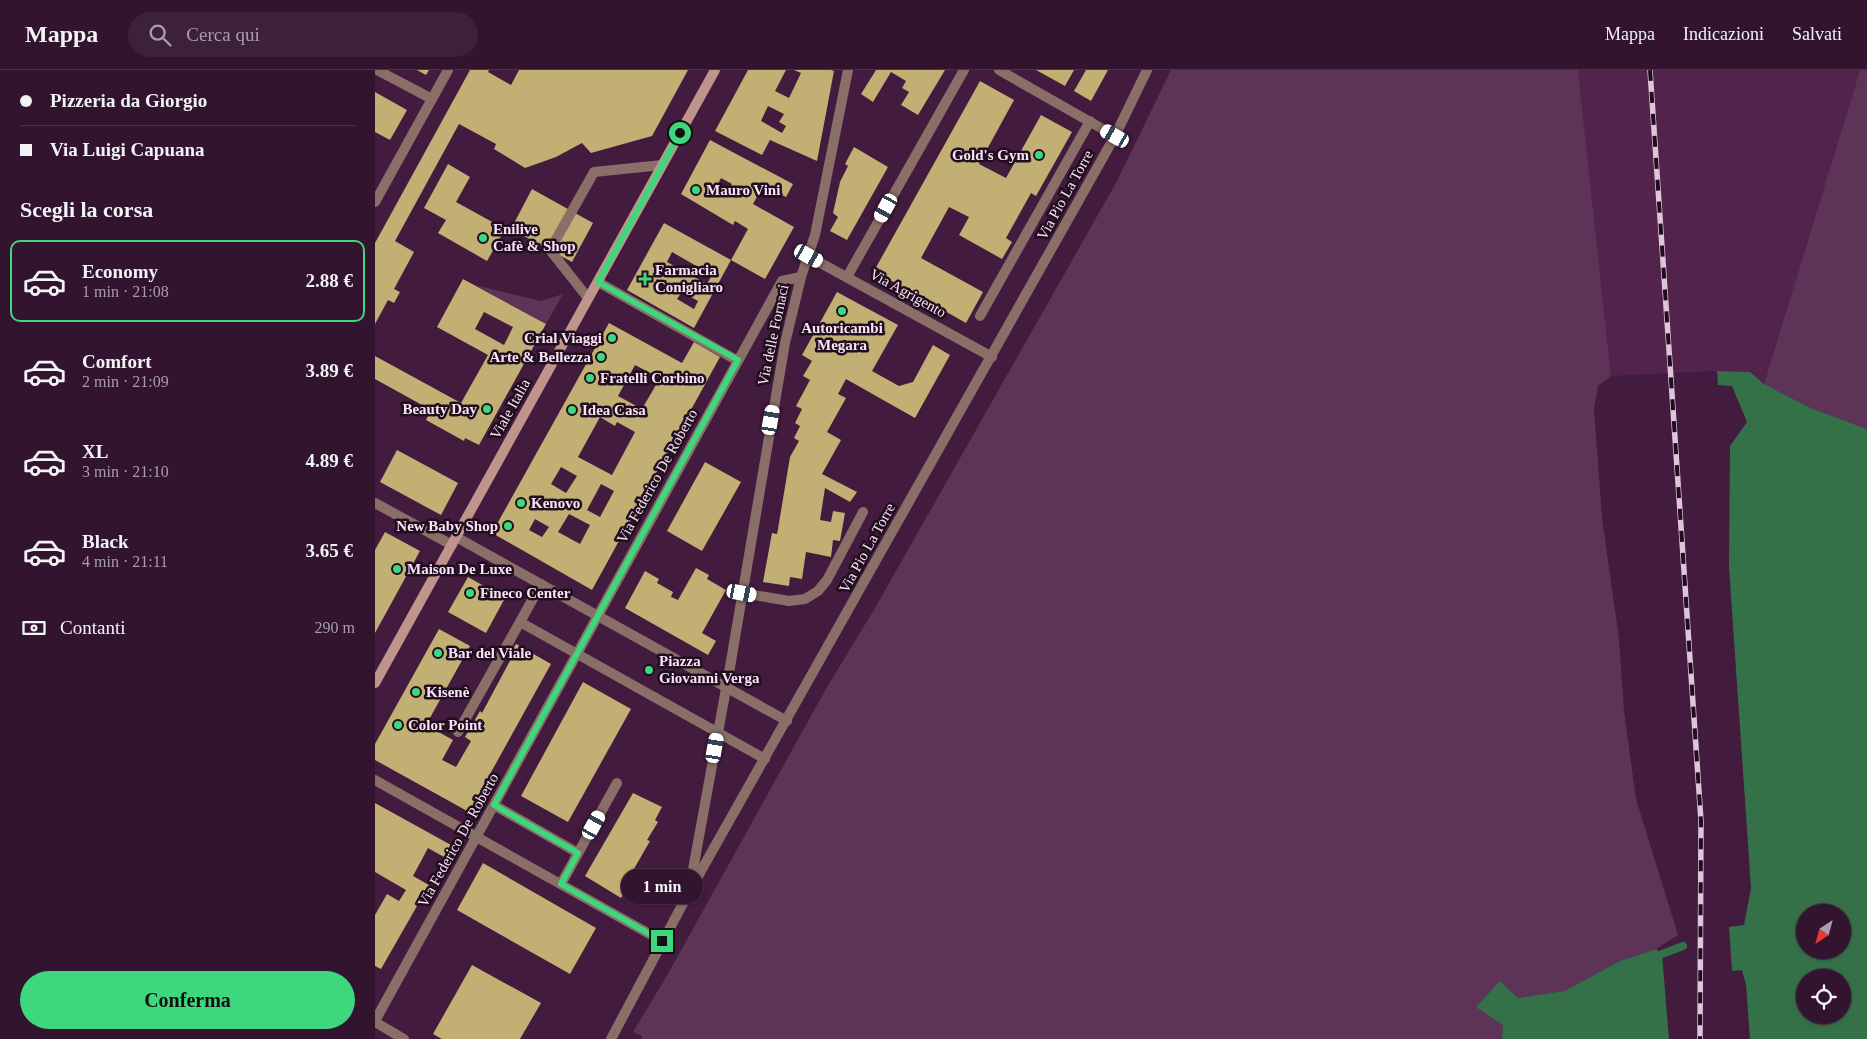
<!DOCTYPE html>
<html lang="it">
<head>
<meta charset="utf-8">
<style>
  body { margin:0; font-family:"Times New Roman",serif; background:#3d213a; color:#f1f3f6; height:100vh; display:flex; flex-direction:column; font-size:19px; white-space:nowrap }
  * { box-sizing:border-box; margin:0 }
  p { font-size:16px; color:#a89eaa }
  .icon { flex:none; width:28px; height:28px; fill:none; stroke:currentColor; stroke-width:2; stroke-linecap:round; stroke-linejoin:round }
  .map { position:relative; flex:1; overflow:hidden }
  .drawer { display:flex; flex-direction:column; background:#32142e; width:375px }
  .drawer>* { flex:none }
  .hud { display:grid; align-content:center; height:110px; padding:0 20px; background:#32142e }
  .needle { width:32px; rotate:216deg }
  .controls { position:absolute; left:1421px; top:834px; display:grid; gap:10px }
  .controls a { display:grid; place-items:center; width:55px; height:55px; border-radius:50%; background:#32142e; box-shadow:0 1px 4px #0004,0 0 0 1px #4d334a; font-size:25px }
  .end { position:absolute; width:22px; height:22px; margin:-11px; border:6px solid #3fd77d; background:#111; box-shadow:0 0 0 2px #111 }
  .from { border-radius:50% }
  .bubble { position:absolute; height:35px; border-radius:18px; background:#32142e; box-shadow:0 1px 4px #0004,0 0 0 1px #4d334a; font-size:16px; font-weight:700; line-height:35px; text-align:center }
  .car { position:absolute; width:15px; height:30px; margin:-15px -8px; border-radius:6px; box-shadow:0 0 4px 1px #0007; background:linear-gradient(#fff 24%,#345 0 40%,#fff 0 76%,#345 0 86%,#fff 0) }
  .hud b { display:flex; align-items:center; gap:18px; height:48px; font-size:19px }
  .hud b+b { border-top:1px solid #4d334a }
  .hud i { width:12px; height:12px; background:#f1f3f6 }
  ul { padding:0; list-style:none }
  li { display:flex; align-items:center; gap:15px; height:82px; margin:0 10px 8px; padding:0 10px; border:2px solid transparent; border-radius:10px }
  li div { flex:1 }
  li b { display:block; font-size:19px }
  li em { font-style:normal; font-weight:700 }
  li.on { border-color:#3fd77d }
  li>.icon { width:45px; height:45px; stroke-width:1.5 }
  h2 { padding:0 20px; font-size:22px; line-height:60px }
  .pay { display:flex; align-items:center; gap:12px; height:55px; padding:0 20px; font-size:19px }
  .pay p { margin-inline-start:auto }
  .cta { display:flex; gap:10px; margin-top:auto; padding:10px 20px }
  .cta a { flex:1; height:58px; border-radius:30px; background:#3fd77d; color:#111; font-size:20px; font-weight:700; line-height:58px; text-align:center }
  header { display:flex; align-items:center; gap:30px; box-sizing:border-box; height:70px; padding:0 25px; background:#32142e; border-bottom:1px solid #4d334a }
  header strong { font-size:24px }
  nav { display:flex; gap:28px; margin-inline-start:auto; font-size:18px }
  .search { width:350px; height:45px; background:#3d213a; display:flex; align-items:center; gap:12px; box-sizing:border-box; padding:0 18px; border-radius:28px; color:#a89eaa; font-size:19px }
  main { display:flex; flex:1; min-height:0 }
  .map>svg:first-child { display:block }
</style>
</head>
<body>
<header>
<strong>Mappa</strong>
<div class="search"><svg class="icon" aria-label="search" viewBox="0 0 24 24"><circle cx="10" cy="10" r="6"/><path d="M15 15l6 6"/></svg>Cerca qui</div>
<nav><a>Mappa</a><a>Indicazioni</a><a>Salvati</a></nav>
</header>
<main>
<section class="drawer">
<div class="hud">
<b><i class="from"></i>Pizzeria da Giorgio</b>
<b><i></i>Via Luigi Capuana</b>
</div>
<h2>Scegli la corsa</h2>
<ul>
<li class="on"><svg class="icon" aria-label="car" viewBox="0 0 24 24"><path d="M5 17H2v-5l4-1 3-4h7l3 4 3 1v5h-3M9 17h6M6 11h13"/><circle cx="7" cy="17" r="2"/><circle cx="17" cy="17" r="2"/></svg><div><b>Economy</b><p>1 min · 21:08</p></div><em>2.88 €</em></li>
<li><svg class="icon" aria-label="car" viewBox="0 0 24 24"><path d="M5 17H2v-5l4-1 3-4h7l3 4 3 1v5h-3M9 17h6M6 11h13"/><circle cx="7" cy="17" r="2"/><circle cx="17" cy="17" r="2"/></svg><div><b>Comfort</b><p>2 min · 21:09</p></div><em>3.89 €</em></li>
<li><svg class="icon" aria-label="car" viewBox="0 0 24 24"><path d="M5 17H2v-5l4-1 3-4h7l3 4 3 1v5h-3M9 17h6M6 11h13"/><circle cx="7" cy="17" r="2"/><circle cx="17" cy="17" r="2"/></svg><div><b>XL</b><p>3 min · 21:10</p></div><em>4.89 €</em></li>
<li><svg class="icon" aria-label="car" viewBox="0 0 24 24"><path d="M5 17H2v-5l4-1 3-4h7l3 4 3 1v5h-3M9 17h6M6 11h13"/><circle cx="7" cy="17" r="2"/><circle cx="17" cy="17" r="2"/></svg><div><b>Black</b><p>4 min · 21:11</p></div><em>3.65 €</em></li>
</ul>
<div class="pay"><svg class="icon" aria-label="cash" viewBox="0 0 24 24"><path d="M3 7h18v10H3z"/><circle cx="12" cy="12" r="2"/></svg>Contanti<p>290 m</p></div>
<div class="cta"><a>Conferma</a></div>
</section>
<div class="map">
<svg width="1492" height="969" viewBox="0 0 1492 969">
  <rect width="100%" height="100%" fill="#431b3e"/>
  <path fill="#52244c" d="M 1203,0 L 1485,0 L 1389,314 L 1375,302 L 1342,301 L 1236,306 Z"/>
  <g fill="#5d3357">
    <path d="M 796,0 L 1203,0 L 1236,306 L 1223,316 L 1219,339 L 1227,448 L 1244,569 L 1249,641 L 1261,729 L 1303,865 L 1281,879 L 1245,891 L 1189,921 L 1143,928 L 1125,911 L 1128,955 L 1127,969 L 266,969 L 267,966 L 258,962 L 294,902 L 452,617 L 500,538 L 742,111 Z"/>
    <path d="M 1485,0 L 1492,0 L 1492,359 L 1436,338 L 1389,314 Z"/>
    <path d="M 100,215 L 166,231 L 188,224 L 171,254 Z"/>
  </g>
  <g fill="#347149" fill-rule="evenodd">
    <path d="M 1342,301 L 1375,302 L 1389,314 L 1436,338 L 1492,359 L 1492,969 L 1375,969 L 1371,915 L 1367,900 L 1357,901 L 1354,857 L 1369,855 L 1376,818 L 1354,497 L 1355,376 L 1372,352 L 1357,316 L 1343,315 ZM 1430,842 L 1468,842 L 1468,880 L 1430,880 ZM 1430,908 L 1468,908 L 1468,945 L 1430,945 Z"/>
    <path d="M 1281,879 L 1287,884 L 1294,969 L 1127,969 L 1128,955 L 1101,937 L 1125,911 L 1143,928 L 1189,921 L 1245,891 Z"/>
  </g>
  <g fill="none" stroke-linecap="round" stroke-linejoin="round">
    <path stroke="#347149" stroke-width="8" d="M 1287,884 L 1308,876"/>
  </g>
  <g fill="#c1af73" fill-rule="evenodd">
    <path d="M 42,0 L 54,0 L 51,5 Z"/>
    <path d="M 95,0 L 114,0 L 113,2 L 136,15 L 144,0 L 313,0 L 277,66 L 216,83 L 207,73 L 181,87 L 150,98 L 119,79 L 121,74 L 84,54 L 20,171 L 39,182 L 19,219 L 25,222 L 19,233 L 13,230 L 0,254 L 0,173 Z"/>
    <path d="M 373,0 L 411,0 L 400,21 L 414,28 L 426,3 L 419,0 L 456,0 L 459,1 L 442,91 L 395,70 L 387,85 L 340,61 ZM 393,36 L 409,44 L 404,52 L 411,56 L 407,63 L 386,51 Z"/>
    <path d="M 501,0 L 570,0 L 543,45 L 526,35 L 534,22 L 527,18 L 531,11 L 516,2 L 498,32 L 486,24 Z"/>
    <path d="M 661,0 L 699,0 L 690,16 Z"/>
    <path d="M 711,0 L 733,0 L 716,31 L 699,21 Z"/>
    <path d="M 605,11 L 639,30 L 604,94 L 631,108 L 666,45 L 697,62 L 661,126 L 656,123 L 631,168 L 637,172 L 627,189 L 584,165 L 594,147 L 574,137 L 546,188 L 608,222 L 591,253 L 499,201 Z"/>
    <path d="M 0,22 L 32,40 L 15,70 L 0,62 Z"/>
    <path d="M 335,70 L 418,114 L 411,127 L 388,116 L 378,134 L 419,157 L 390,209 L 356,190 L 373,159 L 360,151 L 358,155 L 306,124 ZM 346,108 L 357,114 L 353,121 L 342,116 Z"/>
    <path d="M 479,77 L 513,97 L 472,170 L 455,161 L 463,147 L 458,143 L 465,112 L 473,96 L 470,94 Z"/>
    <path d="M 73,94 L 95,107 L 81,132 L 130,159 L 112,191 L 63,163 L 71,150 L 49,138 Z"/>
    <path d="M 157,119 L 218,153 L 197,192 L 136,159 Z"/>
    <path d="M 289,153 L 356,190 L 319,258 L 252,220 ZM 297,182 L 337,205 L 332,214 L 292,192 ZM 282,209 L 294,215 L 290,222 L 278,216 ZM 307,222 L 323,231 L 319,239 L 302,229 Z"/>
    <path d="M 88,209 L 171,254 L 104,375 L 90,368 L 89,371 L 51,350 L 56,340 L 0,309 L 0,286 L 86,333 L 113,285 L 62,257 ZM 109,242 L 138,257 L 129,275 L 100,259 Z"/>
    <path d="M 462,222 L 523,255 L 497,301 L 524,316 L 538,312 L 558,275 L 575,285 L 540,348 L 471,309 L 463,324 L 471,328 L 452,362 L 466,370 L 447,404 L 482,422 L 475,432 L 450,418 L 445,450 L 456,452 L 458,441 L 470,443 L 465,471 L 458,470 L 456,487 L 431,482 L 427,509 L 415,507 L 414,516 L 388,512 L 397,463 L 402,464 L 403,459 L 415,387 L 424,371 L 419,368 L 425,356 L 420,353 L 427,339 L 421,336 L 435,310 L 428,306 L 437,291 L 427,285 Z"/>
    <path d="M 234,253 L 307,293 L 319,272 L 345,287 L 217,520 L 117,463 ZM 260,295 L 285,308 L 267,339 L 243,326 ZM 225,347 L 240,356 L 242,352 L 260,362 L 237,405 L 203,387 ZM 186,397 L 202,406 L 191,423 L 176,414 ZM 226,414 L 239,421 L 225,447 L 212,440 ZM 194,444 L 215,455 L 205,474 L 183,462 ZM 160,449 L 174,457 L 167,467 L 154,460 Z"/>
    <path d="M 22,380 L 83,413 L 66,445 L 5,412 Z"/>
    <path d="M 330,392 L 366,412 L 327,481 L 292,461 Z"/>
    <path d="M 10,462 L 45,481 L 0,563 L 0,480 Z"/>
    <path d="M 321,498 L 334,505 L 332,509 L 351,520 L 327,563 L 341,571 L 333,585 L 250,538 L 270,501 L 284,509 L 282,513 L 298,522 L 296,527 L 303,530 Z"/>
    <path d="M 93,507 L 130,528 L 111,563 L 73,542 Z"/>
    <path d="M 64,559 L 95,576 L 51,655 L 78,670 L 67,690 L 81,697 L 96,671 L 90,667 L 105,641 L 107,643 L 136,589 L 134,587 L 141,574 L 176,594 L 94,742 L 0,690 L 0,674 Z"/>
    <path d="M 208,612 L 256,639 L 193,752 L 146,726 Z"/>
    <path d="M 258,723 L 287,737 L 280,750 L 283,752 L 272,770 L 275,771 L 252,811 L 255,812 L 246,828 L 210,806 Z"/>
    <path d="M 0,733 L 76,775 L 69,787 L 53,778 L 38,806 L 54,815 L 6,899 L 0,896 L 0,845 L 12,824 L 24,831 L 31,820 L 0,802 Z"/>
    <path d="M 108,793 L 221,858 L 195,904 L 82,840 Z"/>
    <path d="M 97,895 L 166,933 L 145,969 L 67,969 L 58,964 Z"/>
  </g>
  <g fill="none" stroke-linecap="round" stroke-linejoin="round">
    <g stroke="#8a6f69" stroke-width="10">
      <path d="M 223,212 L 363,291"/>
      <path d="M 213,228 L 175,180 L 219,102 L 287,95"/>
      <path d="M 605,246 L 715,51"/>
      <path d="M 367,523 L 414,531 L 430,529 L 443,521 L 452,510 L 488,442"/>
      <path d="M 83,662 L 145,552"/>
      <path d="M 0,952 L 29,969"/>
    </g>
    <g stroke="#8a6f69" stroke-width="10">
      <path d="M 2,0 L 57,29"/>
      <path d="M 624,0 L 740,66"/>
      <path d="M 0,132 L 73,0"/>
      <path d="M 433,186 L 617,287"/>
      <path d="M 472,207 L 589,0"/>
      <path d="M 0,433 L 77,475"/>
      <path d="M 81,467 L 412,651"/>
      <path d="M 166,514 L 145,552 L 390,689"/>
      <path d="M 0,710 L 287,871"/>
      <path d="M 119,735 L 203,783"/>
      <path d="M 186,814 L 242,713"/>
      <path d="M 315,816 L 355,597 L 410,273 L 426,207 L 440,165 L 473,0"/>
      <path d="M 0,951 L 407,211 L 426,207"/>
      <path d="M 236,969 L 313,824 L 740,66 L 772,0"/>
    </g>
    <path stroke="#bf948a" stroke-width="10" d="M 0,613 L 340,0"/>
    <defs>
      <path id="rail" d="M 1275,0 L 1326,751 L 1325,969"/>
    </defs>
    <use href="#rail" stroke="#e1c4db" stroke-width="5.5"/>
    <use href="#rail" stroke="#1f0e1d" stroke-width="4" stroke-dasharray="11" stroke-linecap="butt"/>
  </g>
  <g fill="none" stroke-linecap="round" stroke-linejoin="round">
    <path stroke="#3fd77d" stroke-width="6" d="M 287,871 L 186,814 L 203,783 L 119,735 L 363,290 L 223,212 L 305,63"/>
  </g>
  <g fill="#3fd77d" stroke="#1f0e1d" stroke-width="2">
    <circle cx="664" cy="85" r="5"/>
    <circle cx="321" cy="120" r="5"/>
    <circle cx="108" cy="168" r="5"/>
    <path d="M267.5 201.5h5v5h5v5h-5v5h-5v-5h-5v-5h5z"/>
    <circle cx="467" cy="241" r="5"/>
    <circle cx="237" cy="268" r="5"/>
    <circle cx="226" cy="287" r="5"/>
    <circle cx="215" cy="308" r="5"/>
    <circle cx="112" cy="339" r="5"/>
    <circle cx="197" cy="340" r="5"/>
    <circle cx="146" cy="433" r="5"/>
    <circle cx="133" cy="456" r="5"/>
    <circle cx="22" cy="499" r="5"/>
    <circle cx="95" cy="523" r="5"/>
    <circle cx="63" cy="583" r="5"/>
    <circle cx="274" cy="600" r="5"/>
    <circle cx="41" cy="622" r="5"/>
    <circle cx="23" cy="655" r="5"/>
  </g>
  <g text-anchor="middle" stroke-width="5" stroke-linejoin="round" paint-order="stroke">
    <g font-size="15" font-weight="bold" fill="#fde2f7" stroke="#1f0e1d" text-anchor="start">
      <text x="654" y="90" text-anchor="end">Gold's Gym</text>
      <text x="331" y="125">Mauro Vini</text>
      <text x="118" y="164">Enilive<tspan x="118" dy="17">Cafè &amp; Shop</tspan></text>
      <text x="280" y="205">Farmacia<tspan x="280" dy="17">Conigliaro</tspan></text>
      <text x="467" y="263" text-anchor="middle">Autoricambi<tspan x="467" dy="17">Megara</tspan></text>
      <text x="227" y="273" text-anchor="end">Crial Viaggi</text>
      <text x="216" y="292" text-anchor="end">Arte &amp; Bellezza</text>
      <text x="225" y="313">Fratelli Corbino</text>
      <text x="102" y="344" text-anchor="end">Beauty Day</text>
      <text x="207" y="345">Idea Casa</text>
      <text x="156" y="438">Kenovo</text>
      <text x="123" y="461" text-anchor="end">New Baby Shop</text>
      <text x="32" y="504">Maison De Luxe</text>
      <text x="105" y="528">Fineco Center</text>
      <text x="73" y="588">Bar del Viale</text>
      <text x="284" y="596">Piazza<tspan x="284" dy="17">Giovanni Verga</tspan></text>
      <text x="51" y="627">Kisenè</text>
      <text x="33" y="660">Color Point</text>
    </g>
    <g font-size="15" fill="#fde2f7" stroke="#1f0e1d">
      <text transform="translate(690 125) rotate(-61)" y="5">Via Pio La Torre</text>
      <text transform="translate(533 223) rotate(29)" y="5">Via Agrigento</text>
      <text transform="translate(398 265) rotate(-78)" y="5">Via delle Fornaci</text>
      <text transform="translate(135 339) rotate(-61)" y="5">Viale Italia</text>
      <text transform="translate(282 406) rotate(-61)" y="5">Via Federico De Roberto</text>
      <text transform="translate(492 478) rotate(-61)" y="5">Via Pio La Torre</text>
      <text transform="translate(83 770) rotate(-61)" y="5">Via Federico De Roberto</text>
    </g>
  </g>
</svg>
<div class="controls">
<a><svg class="needle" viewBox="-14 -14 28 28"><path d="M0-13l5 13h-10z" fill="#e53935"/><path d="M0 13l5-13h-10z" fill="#a89eaa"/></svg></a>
<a><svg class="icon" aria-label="locate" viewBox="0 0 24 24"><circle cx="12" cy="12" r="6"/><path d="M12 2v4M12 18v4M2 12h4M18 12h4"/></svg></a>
</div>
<i class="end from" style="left:305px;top:63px"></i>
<i class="end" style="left:287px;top:871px"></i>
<div class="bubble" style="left:246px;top:799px;width:82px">1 min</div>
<i class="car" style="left:740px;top:66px;rotate:300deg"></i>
<i class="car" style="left:511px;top:138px;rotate:209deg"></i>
<i class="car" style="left:434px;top:186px;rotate:119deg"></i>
<i class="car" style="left:396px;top:350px;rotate:10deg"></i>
<i class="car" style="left:367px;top:523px;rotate:101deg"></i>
<i class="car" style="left:340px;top:678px;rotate:10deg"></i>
<i class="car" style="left:219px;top:755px;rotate:29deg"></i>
</div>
</main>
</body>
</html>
